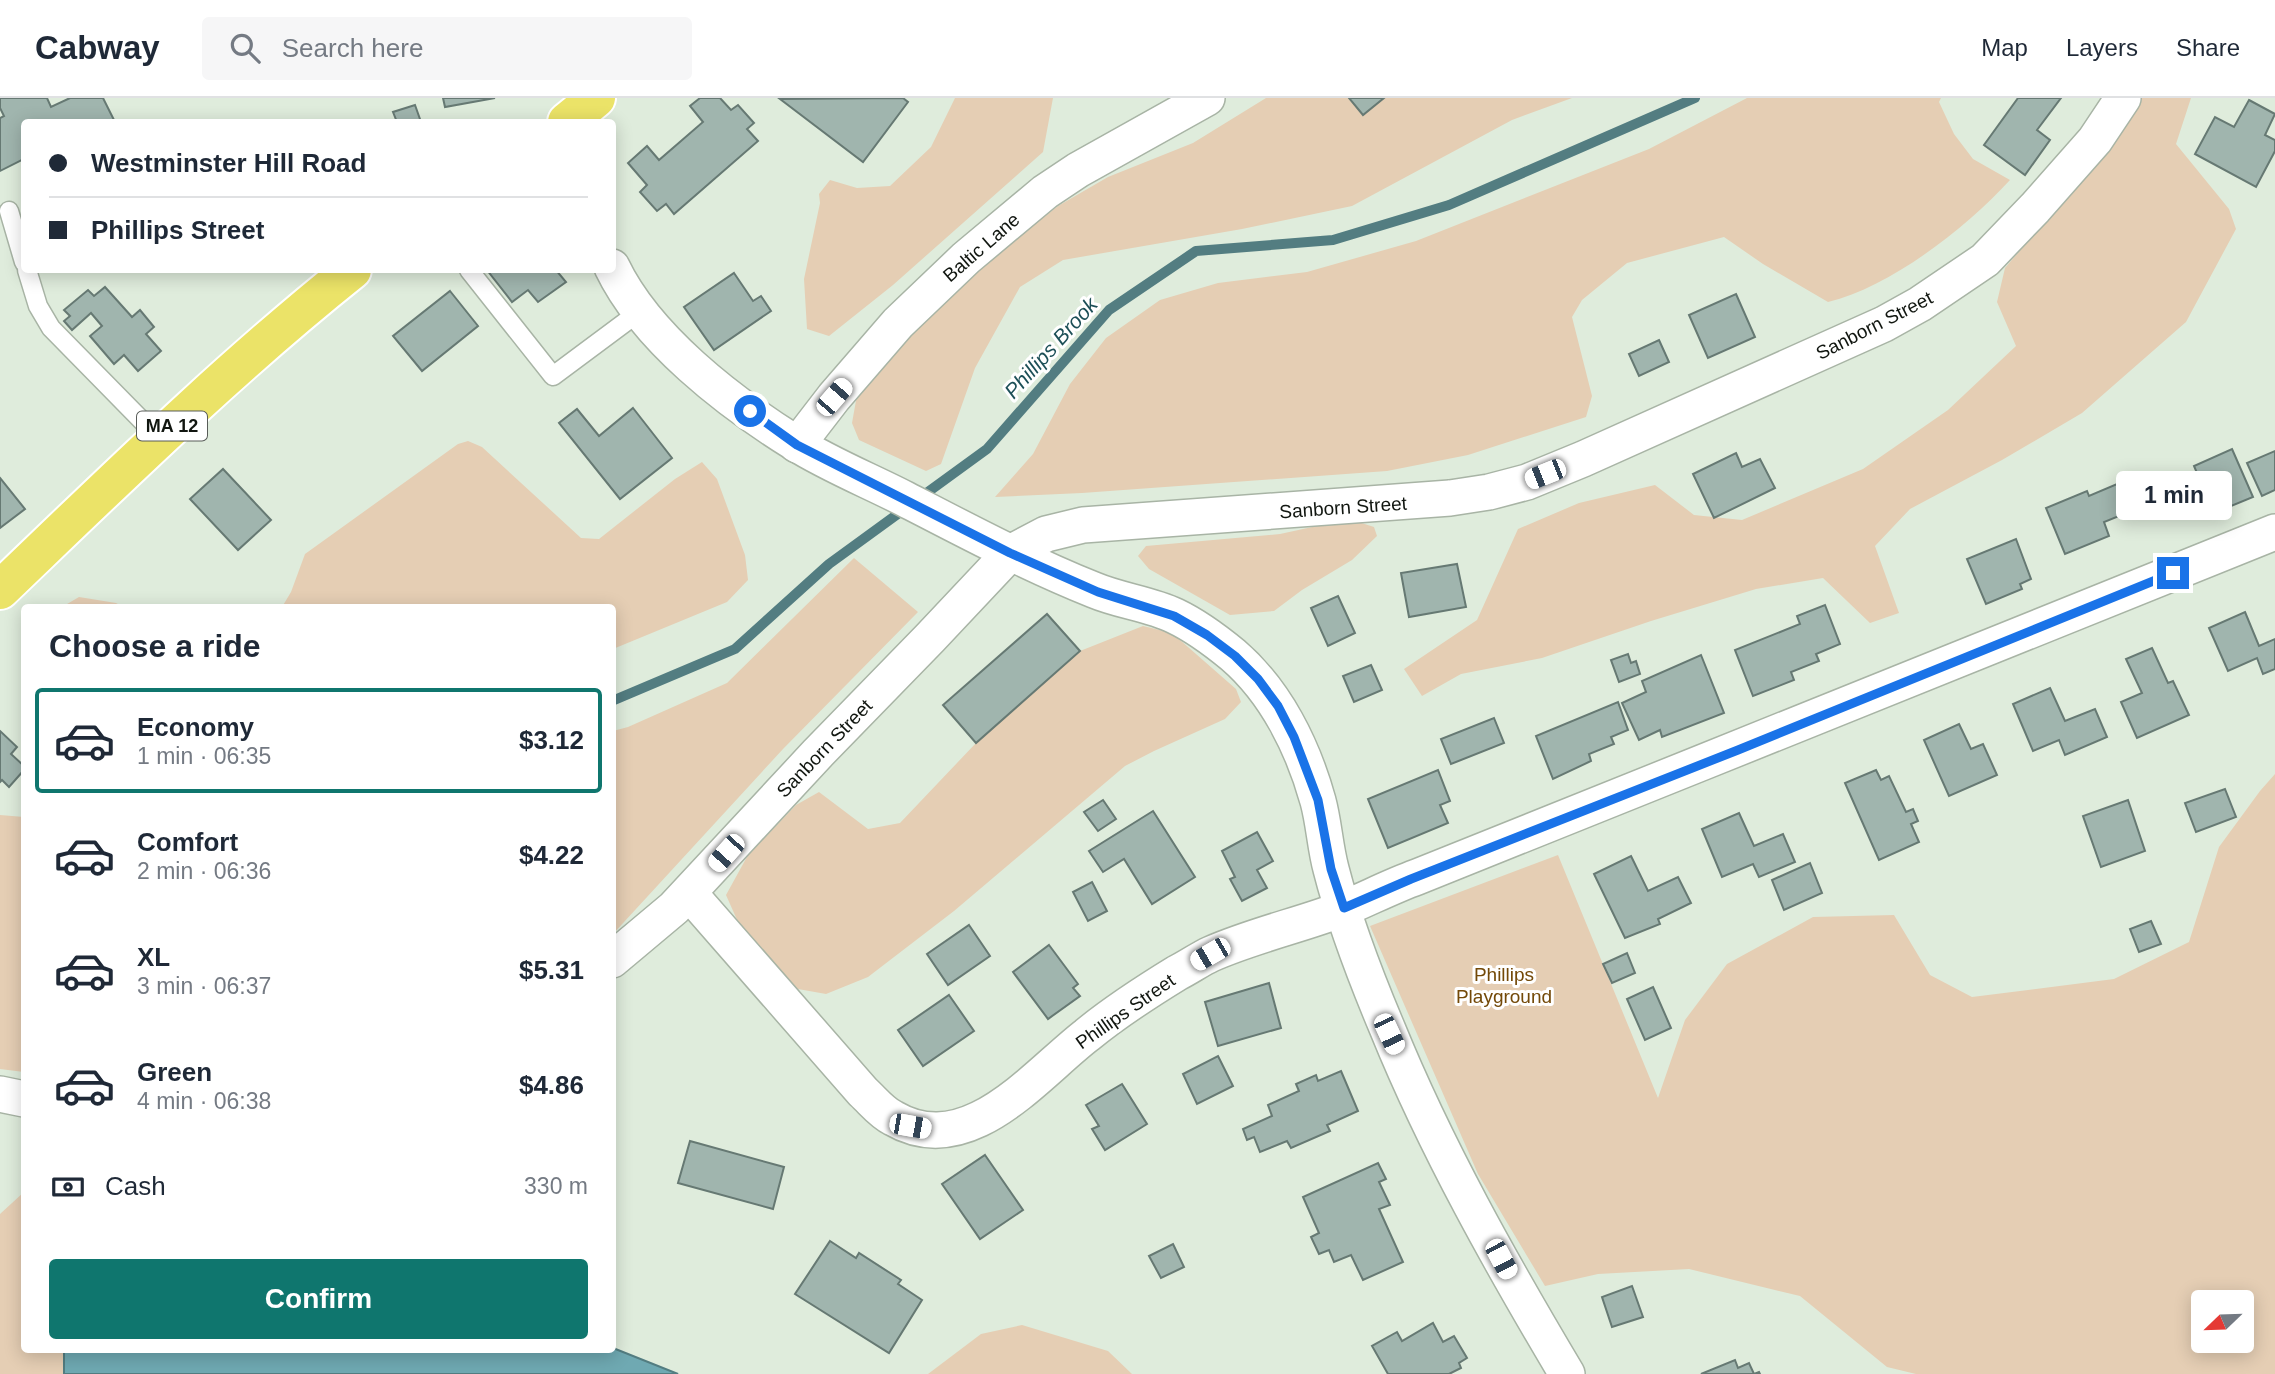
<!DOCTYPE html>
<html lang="en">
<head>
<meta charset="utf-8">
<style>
  body { margin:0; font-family:Helvetica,sans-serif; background:#f6f6f7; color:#1f2937; height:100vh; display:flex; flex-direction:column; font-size:26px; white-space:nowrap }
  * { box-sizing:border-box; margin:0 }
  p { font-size:23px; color:#747a83 }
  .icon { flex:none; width:38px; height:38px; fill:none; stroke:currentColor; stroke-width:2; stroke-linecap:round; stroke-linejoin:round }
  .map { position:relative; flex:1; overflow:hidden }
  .drawer { position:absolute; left:21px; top:506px; width:595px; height:749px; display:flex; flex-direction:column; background:#fff; border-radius:7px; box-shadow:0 4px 18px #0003 }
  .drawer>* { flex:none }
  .hud { position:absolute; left:21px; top:21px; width:595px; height:154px; border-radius:7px; box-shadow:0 4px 18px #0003; display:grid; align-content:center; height:154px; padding:0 28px; background:#fff }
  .needle { width:46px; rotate:247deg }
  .buttons { position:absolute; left:2191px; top:1192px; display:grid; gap:14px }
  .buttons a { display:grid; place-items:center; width:63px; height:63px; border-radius:7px; background:#fff; box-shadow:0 4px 18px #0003; font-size:35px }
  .end { position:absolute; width:32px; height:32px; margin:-16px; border:9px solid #1a73e8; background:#fff; box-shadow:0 0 0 4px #fff }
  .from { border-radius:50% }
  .bubble { position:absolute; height:49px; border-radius:7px; background:#fff; box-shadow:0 4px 18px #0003; font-size:23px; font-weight:800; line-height:49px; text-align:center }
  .car { position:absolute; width:21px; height:42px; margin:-21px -10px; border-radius:9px; box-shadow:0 0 5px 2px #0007; background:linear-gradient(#fff 24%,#345 0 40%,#fff 0 76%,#345 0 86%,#fff 0) }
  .hud b { display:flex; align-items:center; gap:24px; height:66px; font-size:26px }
  .hud b+b { border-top:2px solid #e0e1e3 }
  .hud i { width:18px; height:18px; background:#1f2937 }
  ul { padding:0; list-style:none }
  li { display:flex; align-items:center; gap:21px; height:105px; margin:0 14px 10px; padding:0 14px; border:4px solid transparent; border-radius:7px }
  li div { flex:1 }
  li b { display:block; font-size:26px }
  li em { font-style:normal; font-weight:800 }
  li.current { border-color:#0f766e }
  li>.icon { width:63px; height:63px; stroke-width:1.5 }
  h2 { padding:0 28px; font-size:32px; line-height:84px }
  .pay { display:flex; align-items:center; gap:18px; height:77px; padding:0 28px; font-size:26px }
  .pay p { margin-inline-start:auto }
  .action { display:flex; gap:14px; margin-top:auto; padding:14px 28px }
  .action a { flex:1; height:80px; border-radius:7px; background:#0f766e; color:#fff; font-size:28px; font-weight:800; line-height:80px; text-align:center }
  header { display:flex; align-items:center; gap:42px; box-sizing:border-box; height:98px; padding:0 35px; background:#fff; border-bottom:2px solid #e0e1e3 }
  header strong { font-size:33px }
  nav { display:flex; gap:38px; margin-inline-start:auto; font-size:24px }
  .search { width:490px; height:63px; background:#f6f6f7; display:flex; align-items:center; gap:18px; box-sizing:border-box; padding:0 24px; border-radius:7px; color:#747a83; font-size:26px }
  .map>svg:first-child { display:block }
</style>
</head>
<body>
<header>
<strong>Cabway</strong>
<div class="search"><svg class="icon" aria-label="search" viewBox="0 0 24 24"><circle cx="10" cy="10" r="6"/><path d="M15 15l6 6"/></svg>Search here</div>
<nav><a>Map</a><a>Layers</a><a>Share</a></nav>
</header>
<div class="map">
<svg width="2275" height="1276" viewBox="0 0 2275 1276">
  <rect width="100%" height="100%" fill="#dfecdc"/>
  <g fill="#e5ceb4" fill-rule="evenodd">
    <path d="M 955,0 L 1053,0 L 1043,54 L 893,187 L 829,238 L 807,231 L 804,181 L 820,105 L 819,96 L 830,82 L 857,90 L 890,88 L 931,49 Z"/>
    <path d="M 1266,0 L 1349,0 L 1363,17 L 1384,0 L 1572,0 L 1512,22 L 1352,108 L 1242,131 L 1063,162 L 1020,189 L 975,270 L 941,366 L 926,373 L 859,342 L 852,325 L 857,297 L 903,239 L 990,160 L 1058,108 L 1108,79 L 1193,45 Z"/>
    <path d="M 1747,0 L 1941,0 L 1939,4 L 1954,36 L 1973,61 L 2010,82 C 1967,129 1891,189 1828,204 L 1763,166 L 1724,139 L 1627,165 L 1582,202 L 1572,219 L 1592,298 L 1586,319 L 1468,357 L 1387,373 L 1082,395 L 995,399 L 1033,356 L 1070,286 L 1106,240 L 1160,202 L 1218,185 L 1307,174 L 1416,143 L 1649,51 Z"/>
    <path d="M 2137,0 L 2191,0 L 2176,46 L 2229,111 L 2236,131 L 2186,224 L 2082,315 L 2002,362 L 1910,411 L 1875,448 L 1899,515 L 1870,525 L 1823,480 L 1756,491 L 1651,523 L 1542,560 L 1461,576 L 1422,598 L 1404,571 L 1477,522 L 1518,431 L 1579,405 L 1655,387 L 1694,417 L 1742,422 L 1863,371 L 1948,312 L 2016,248 L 1997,204 L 2005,170 L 2106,51 Z"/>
    <path d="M 468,343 L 482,349 L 581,440 L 599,441 L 675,381 L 702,364 L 717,381 L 745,457 L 748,482 L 727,504 L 613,551 L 612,509 L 282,509 L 291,494 L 305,456 L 458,346 Z"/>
    <path d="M 1349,421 L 1374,429 L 1377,438 L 1352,462 L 1302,492 L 1274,513 L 1230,517 L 1149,471 L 1138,458 L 1146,448 L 1280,436 Z"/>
    <path d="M 854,460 L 918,514 L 783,651 L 613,836 L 613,633 L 628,629 L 727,585 Z"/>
    <path d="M 79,499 L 116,505 L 123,509 L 62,509 Z"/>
    <path d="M 1143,528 L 1172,535 L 1236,591 L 1241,604 L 1225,621 L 1154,653 L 1125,668 L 954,813 L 868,879 L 826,896 L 798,891 L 766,863 L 738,824 L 726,797 L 748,757 L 796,707 L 819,694 L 868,731 L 900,725 L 976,645 L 1080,553 Z"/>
    <path d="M 2275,676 L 2275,1276 L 1916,1276 L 1887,1269 L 1800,1198 L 1689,1171 L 1598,1176 L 1545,1188 L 1478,1076 L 1370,828 L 1558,757 L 1658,1000 L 1685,922 L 1727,866 L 1813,819 L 1894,817 L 1930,877 L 1972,899 L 2114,881 L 2189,844 L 2219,749 L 2260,693 ZM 2203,1204 L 2242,1204 L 2242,1242 L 2203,1242 Z"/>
    <path d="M 0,717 L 24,719 L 24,974 L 0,971 Z"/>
    <path d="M 24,1094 L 24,1251 L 64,1251 L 64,1276 L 0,1276 L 0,1116 Z"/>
    <path d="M 1022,1227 L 1108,1253 L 1132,1276 L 928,1276 L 981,1236 Z"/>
  </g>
  <path fill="#6fa9b2" stroke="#537d81" stroke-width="2" d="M 613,1250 L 678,1276 L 64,1276 L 64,1251 Z"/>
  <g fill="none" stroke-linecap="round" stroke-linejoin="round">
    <path stroke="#537d81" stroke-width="10" d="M 612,603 L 735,551 L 829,466 L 987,351 L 1109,212 L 1196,153 L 1333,142 L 1449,107 L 1695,0"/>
  </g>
  <g fill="#a0b5ae" stroke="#667973" stroke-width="2">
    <path d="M 0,0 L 47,0 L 51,9 L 70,0 L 103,0 L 115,24 L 24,24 L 24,61 L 0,73 L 0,20 L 4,18 L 0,10 Z"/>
    <path d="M 443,0 L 495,0 L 445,9 Z"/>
    <path d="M 700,0 L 720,0 L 731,12 L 738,7 L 754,25 L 747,31 L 758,43 L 674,116 L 666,106 L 657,113 L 640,94 L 647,87 L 628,65 L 647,48 L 659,62 L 703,24 L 690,8 Z"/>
    <path d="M 903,0 L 908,4 L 863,64 L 780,1 Z"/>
    <path d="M 1349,0 L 1384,0 L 1363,17 Z"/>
    <path d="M 2018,0 L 2061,0 L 2037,32 L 2050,42 L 2025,77 L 1984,47 Z"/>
    <path d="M 2249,2 L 2275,16 L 2265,37 L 2275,42 L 2275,53 L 2256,89 L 2195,56 L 2215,19 L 2234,29 Z"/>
    <path d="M 415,7 L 421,24 L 397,24 L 393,14 Z"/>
    <path d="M 487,172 L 556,172 L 566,184 L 538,204 L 528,192 L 512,204 Z"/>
    <path d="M 734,175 L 753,203 L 761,198 L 771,213 L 714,252 L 684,209 Z"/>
    <path d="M 105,189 L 132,219 L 140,212 L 154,229 L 146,236 L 161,253 L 138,273 L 124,257 L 114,266 L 90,238 L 102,228 L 91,215 L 72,232 L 64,223 L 70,218 L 64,212 L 88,192 L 94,198 Z"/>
    <path d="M 450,193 L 478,228 L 422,273 L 393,238 Z"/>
    <path d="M 1736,196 L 1755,239 L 1708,260 L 1689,217 Z"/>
    <path d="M 1659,242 L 1669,264 L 1639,278 L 1629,256 Z"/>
    <path d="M 633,310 L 672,360 L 620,401 L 559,325 L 577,311 L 599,338 Z"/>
    <path d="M 2232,351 L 2253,399 L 2214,415 L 2194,368 Z"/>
    <path d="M 2275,353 L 2275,392 L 2262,398 L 2247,365 Z"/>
    <path d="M 1736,355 L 1742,369 L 1760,361 L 1775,390 L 1714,420 L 1693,376 Z"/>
    <path d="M 223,371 L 271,422 L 238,452 L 190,401 Z"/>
    <path d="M 0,380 L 25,411 L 0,430 Z"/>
    <path d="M 2117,386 L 2129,414 L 2104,424 L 2109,438 L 2065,456 L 2046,410 L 2087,393 L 2089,398 Z"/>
    <path d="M 2016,441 L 2031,481 L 2020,486 L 2022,491 L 1986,506 L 1967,461 Z"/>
    <path d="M 1457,466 L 1466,509 L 1409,519 L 1401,475 Z"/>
    <path d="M 1338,498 L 1355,535 L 1328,548 L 1311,510 Z"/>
    <path d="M 1825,507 L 1840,546 L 1816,556 L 1819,563 L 1791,574 L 1794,582 L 1753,598 L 1735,552 L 1800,526 L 1797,518 Z"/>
    <path d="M 2245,514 L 2259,548 L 2275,541 L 2275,571 L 2263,576 L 2257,560 L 2228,573 L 2209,530 Z"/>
    <path d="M 1047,516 L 1080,553 L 976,645 L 943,607 Z"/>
    <path d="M 2152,550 L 2168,585 L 2173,583 L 2189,617 L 2137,640 L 2121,604 L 2142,595 L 2126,561 Z"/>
    <path d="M 1628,556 L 1631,565 L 1636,563 L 1640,576 L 1619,584 L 1611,562 Z"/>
    <path d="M 1701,557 L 1724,615 L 1662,639 L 1660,632 L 1639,642 L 1622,605 L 1646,594 L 1642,583 Z"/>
    <path d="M 1371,567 L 1382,592 L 1354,604 L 1343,578 Z"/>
    <path d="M 2050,590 L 2065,623 L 2095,611 L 2107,639 L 2065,657 L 2059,642 L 2033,653 L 2013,606 Z"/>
    <path d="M 1618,604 L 1628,632 L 1611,639 L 1614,646 L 1589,656 L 1591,663 L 1553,681 L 1536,638 Z"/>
    <path d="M 1494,620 L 1504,645 L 1451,666 L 1441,641 Z"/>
    <path d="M 1959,626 L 1971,651 L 1983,646 L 1997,677 L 1949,698 L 1924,642 Z"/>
    <path d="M 0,633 L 17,649 L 11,656 L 24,668 L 24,672 L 9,689 L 2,682 L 0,684 Z"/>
    <path d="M 1438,672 L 1450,703 L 1440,707 L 1448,725 L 1388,750 L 1368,701 Z"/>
    <path d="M 1876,672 L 1881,682 L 1889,678 L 1906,714 L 1913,711 L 1918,723 L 1911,726 L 1919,744 L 1879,762 L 1845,685 Z"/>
    <path d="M 2225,691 L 2236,719 L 2196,734 L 2185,705 Z"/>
    <path d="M 1103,702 L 1116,721 L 1098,733 L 1084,714 Z"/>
    <path d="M 2128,702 L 2145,753 L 2101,769 L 2083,718 Z"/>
    <path d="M 1153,713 L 1195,779 L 1152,806 L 1124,761 L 1103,774 L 1089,753 Z"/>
    <path d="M 1739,715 L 1754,748 L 1783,736 L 1795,764 L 1759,779 L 1753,766 L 1722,779 L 1702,731 Z"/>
    <path d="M 1257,734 L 1273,763 L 1257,772 L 1267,790 L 1242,803 L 1230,781 L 1235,779 L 1222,753 Z"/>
    <path d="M 1631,758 L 1648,793 L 1678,779 L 1691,805 L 1658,821 L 1660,826 L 1625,840 L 1594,776 Z"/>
    <path d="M 1810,765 L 1822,795 L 1784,812 L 1772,782 Z"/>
    <path d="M 1092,784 L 1107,813 L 1088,823 L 1073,794 Z"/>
    <path d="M 2151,823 L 2161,846 L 2139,854 L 2130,831 Z"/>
    <path d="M 969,827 L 990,858 L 948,887 L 927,856 Z"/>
    <path d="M 1049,847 L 1078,886 L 1073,890 L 1080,898 L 1048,921 L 1013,874 Z"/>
    <path d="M 1627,855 L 1635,875 L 1612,885 L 1603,866 Z"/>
    <path d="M 1269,885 L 1281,930 L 1218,948 L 1205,904 Z"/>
    <path d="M 1653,889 L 1671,930 L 1645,942 L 1627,901 Z"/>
    <path d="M 949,897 L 974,933 L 923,968 L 898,932 Z"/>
    <path d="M 1218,958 L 1233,988 L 1197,1006 L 1183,976 Z"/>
    <path d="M 1341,973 L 1358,1013 L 1327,1027 L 1330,1033 L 1291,1050 L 1287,1043 L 1260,1054 L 1254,1039 L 1247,1042 L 1243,1031 L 1272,1018 L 1268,1007 L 1299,993 L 1296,986 L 1316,977 L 1318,983 Z"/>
    <path d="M 1122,986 L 1147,1026 L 1105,1052 L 1092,1031 L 1099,1028 L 1086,1007 Z"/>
    <path d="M 690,1043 L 784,1069 L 773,1111 L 678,1085 Z"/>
    <path d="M 985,1057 L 1023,1112 L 980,1141 L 942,1086 Z"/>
    <path d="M 1378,1065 L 1386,1081 L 1379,1084 L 1390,1107 L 1379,1111 L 1403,1164 L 1363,1182 L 1351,1157 L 1334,1164 L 1329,1152 L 1319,1156 L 1311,1139 L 1319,1135 L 1303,1099 Z"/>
    <path d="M 830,1143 L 856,1160 L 859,1155 L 901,1182 L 898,1186 L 922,1202 L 889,1255 L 795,1196 Z"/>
    <path d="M 1173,1146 L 1184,1169 L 1161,1180 L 1149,1158 Z"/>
    <path d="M 1632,1188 L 1643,1219 L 1612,1229 L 1602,1199 Z"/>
    <path d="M 1433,1225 L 1443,1244 L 1454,1238 L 1467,1260 L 1459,1265 L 1461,1270 L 1449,1276 L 1388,1276 L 1372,1248 L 1397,1234 L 1402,1243 Z"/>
    <path d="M 1735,1262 L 1738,1270 L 1749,1265 L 1754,1276 L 1759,1274 L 1760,1276 L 1701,1276 Z"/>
  </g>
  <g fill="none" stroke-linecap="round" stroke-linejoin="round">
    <defs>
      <g id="lane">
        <path d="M 9,113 L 24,164"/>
        <path d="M 27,172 L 38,208 L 51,230 L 159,340"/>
        <path d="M 469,172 L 553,278 L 639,214"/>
      </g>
      <g id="street">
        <path d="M 612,169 C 646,240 729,304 795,345 C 828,366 870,383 905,401 C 967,433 1029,466 1094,492 C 1120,503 1150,506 1175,518 C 1196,528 1216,543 1233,557 C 1276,594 1303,649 1318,703 C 1324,725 1325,749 1331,771 C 1345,826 1366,880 1388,932 C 1436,1050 1502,1167 1567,1276"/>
        <path d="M 797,347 L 834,299 L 898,225 L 966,160 L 1045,94 L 1078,72 L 1207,0"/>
        <path d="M 689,795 L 863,994 C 873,1003 881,1014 893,1020 C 968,1064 1035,977 1087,937 C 1115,914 1146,894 1177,875 C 1189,869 1200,861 1211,856 C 1254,837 1301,827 1345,810 C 1369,800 1392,788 1417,779 C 1703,664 1989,550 2275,434"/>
        <path d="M 612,862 L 674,810 L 818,655 L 930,540 L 1010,455 L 1046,436 L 1083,427 L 1450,400 L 1489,394 L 1527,384 L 1583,361 L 1884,226 L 1920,206 L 1985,162 L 2035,110 L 2095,42 L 2123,0"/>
        <path d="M 0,996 L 24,1001"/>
      </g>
      <g id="primary">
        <path d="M 567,24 L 596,0"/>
        <path d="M 0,492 C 115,382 228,271 352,172"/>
      </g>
    </defs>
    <use href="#lane" stroke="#a8b4a5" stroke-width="21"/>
    <use href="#street" stroke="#a8b4a5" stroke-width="38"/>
    <use href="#primary" stroke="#fff" stroke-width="42"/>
    <use href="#lane" stroke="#fff" stroke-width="18"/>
    <use href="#street" stroke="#fff" stroke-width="35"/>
    <use href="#primary" stroke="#ebe368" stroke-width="38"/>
  </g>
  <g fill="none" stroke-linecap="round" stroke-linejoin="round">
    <path stroke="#1a73e8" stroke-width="9" d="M 750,313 L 797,347 L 1010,455 L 1098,494 L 1174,518 L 1207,537 L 1235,558 L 1258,581 L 1278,608 L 1294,639 L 1318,702 L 1331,771 L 1344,810 L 1411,781 L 1738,652 L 2173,475"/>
  </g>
  <g text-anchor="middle" stroke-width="6" stroke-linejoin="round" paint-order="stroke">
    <rect fill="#fff" stroke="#585c58" stroke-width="2" x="137" y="313.5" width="70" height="29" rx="5"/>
    <g font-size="18" font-weight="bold" fill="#111610">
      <text x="172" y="334">MA 12</text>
    </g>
    <g font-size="19" fill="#111610" stroke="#fff">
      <text transform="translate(981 149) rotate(-41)" y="7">Baltic Lane</text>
      <text transform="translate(1874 227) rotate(-27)" y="7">Sanborn Street</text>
      <text transform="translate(1343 409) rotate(-4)" y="7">Sanborn Street</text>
      <text transform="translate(824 650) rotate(-46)" y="7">Sanborn Street</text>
      <text transform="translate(1125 913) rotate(-35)" y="7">Phillips Street</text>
    </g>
    <g font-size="19" fill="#734908" stroke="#fff">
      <text x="1504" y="883">Phillips<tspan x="1504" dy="22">Playground</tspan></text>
    </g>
    <g font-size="21" font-style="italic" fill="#1c4f57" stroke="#fff">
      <text transform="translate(1051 250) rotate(-48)" y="7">Phillips Brook</text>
    </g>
  </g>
</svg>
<div class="buttons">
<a><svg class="needle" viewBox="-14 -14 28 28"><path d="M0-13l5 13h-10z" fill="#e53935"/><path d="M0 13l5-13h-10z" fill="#747a83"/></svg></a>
</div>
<i class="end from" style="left:750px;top:313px"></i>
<i class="end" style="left:2173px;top:475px"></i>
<div class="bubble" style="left:2116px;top:373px;width:116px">1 min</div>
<i class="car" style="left:834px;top:299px;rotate:41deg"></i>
<i class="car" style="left:1545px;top:376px;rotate:248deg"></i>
<i class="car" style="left:726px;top:755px;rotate:222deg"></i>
<i class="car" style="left:1210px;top:856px;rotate:240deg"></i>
<i class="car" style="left:1389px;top:936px;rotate:155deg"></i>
<i class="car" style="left:910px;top:1028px;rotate:100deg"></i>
<i class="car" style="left:1501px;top:1161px;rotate:152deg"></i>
<div class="hud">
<b><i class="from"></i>Westminster Hill Road</b>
<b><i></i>Phillips Street</b>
</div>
<section class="drawer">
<h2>Choose a ride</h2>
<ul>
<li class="current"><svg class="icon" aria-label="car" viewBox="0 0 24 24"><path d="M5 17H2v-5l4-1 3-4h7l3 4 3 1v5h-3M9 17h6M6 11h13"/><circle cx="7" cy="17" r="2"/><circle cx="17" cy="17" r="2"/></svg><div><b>Economy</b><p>1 min · 06:35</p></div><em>$3.12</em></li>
<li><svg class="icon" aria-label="car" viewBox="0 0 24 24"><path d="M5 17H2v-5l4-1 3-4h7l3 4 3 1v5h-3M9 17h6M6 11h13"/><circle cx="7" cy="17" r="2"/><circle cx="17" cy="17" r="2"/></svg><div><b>Comfort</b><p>2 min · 06:36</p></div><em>$4.22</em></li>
<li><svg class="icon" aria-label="car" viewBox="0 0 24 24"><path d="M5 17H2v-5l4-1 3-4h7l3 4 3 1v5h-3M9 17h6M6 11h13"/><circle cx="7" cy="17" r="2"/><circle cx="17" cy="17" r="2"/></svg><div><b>XL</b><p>3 min · 06:37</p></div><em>$5.31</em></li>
<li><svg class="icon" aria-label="car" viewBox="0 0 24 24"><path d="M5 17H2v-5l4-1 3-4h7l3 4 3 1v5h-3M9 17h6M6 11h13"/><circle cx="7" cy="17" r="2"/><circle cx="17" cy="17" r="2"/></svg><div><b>Green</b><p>4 min · 06:38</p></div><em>$4.86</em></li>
</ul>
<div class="pay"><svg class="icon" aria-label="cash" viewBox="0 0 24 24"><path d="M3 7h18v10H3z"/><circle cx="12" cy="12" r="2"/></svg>Cash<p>330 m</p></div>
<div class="action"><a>Confirm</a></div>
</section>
</div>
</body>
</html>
